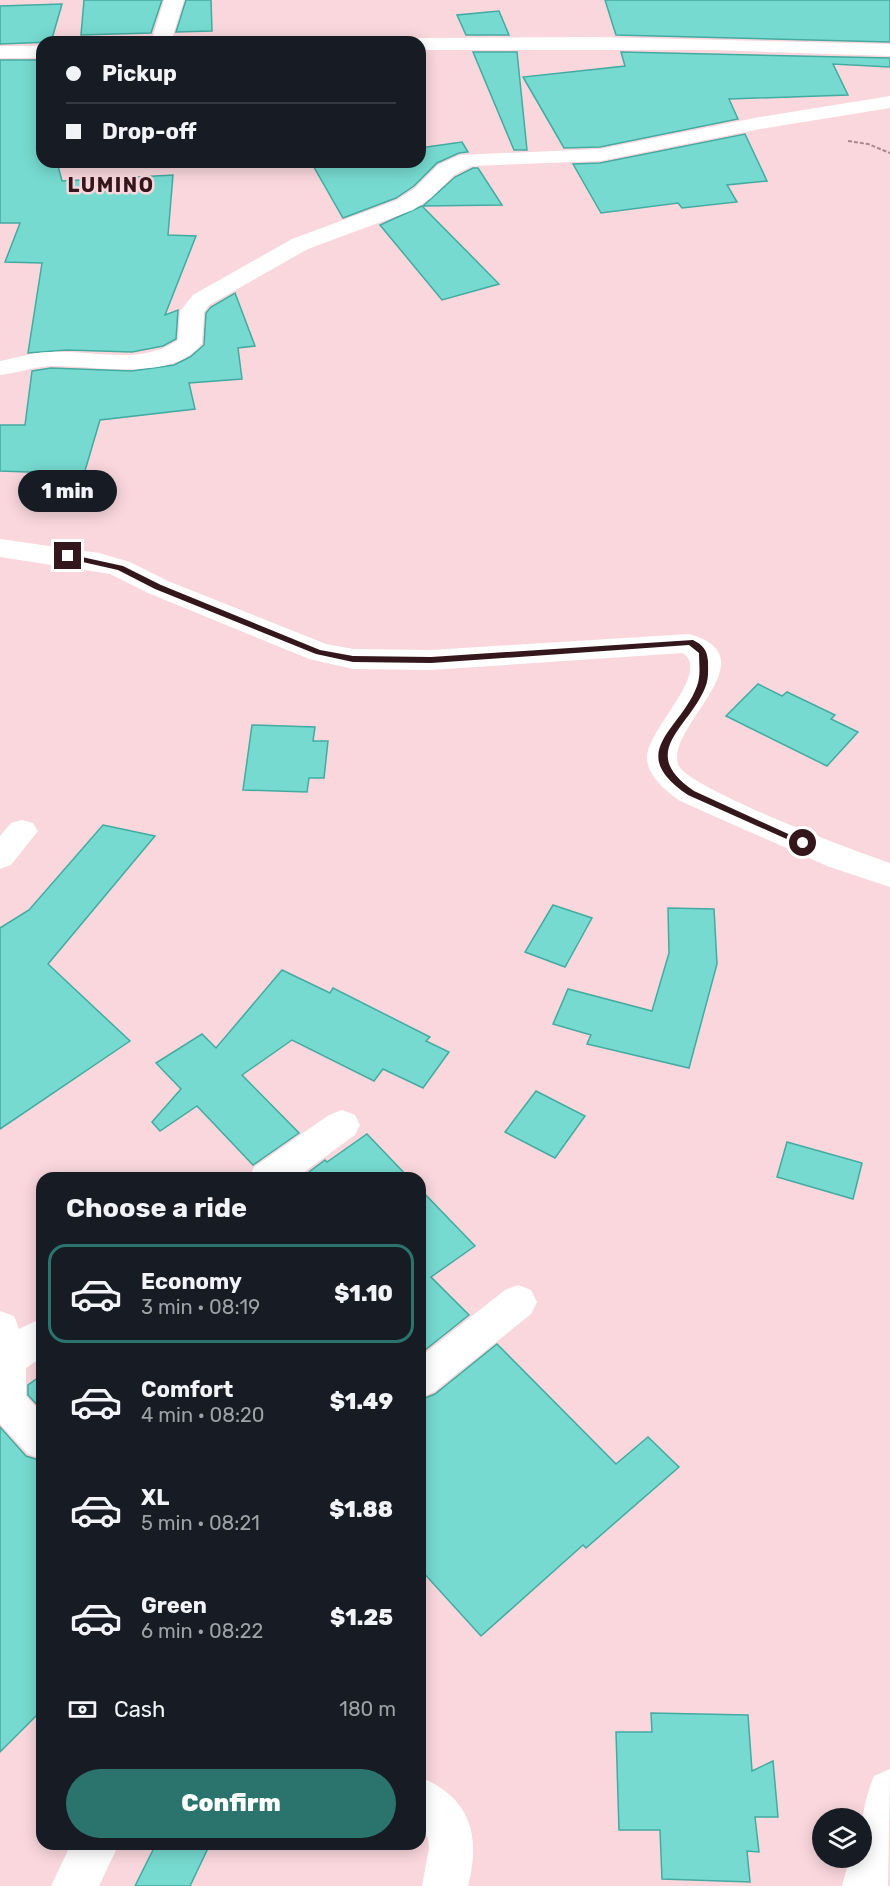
<!DOCTYPE html>
<html lang="en">
<head>
<meta charset="utf-8">
<style>
  body { margin:0; font-family:Rubik,sans-serif; background:#20242c; color:#f1f3f6; height:100vh; display:flex; flex-direction:column; font-size:22px; white-space:nowrap }
  * { box-sizing:border-box; margin:0 }
  p { font-size:20px; color:#9ea1a6 }
  .icon { flex:none; width:33px; height:33px; fill:none; stroke:currentColor; stroke-width:2; stroke-linecap:round; stroke-linejoin:round }
  .map { position:relative; flex:1; overflow:hidden }
  .drawer { position:absolute; left:36px; top:1172px; width:390px; height:678px; display:flex; flex-direction:column; background:#171b24; border-radius:18px; box-shadow:0 3px 15px #0003 }
  .drawer>* { flex:none }
  .hud { position:absolute; left:36px; top:36px; width:390px; height:132px; border-radius:18px; box-shadow:0 3px 15px #0003; display:grid; align-content:center; height:132px; padding:0 30px; background:#171b24 }
  .tools { position:absolute; left:812px; top:1808px; display:grid; gap:12px }
  .tools a { display:grid; place-items:center; width:60px; height:60px; border-radius:50%; background:#171b24; box-shadow:0 3px 15px #0003; font-size:30px }
  .end { position:absolute; width:27px; height:27px; margin:-14px; border:8px solid #34171d; background:#fff; box-shadow:0 0 0 3px #fff }
  .from { border-radius:50% }
  .bubble { position:absolute; height:42px; border-radius:21px; background:#171b24; box-shadow:0 3px 15px #0003; font-size:20px; font-weight:800; line-height:42px; text-align:center }
  .hud b { display:flex; align-items:center; gap:21px; height:57px; font-size:22px }
  .hud b+b { border-top:2px solid #363941 }
  .hud i { width:15px; height:15px; background:#f1f3f6 }
  ul { padding:0; list-style:none }
  li { display:flex; align-items:center; gap:18px; height:99px; margin:0 12px 9px; padding:0 18px; border:3px solid transparent; border-radius:18px }
  li div { flex:1 }
  li b { display:block; font-size:22px }
  li em { font-style:normal; font-weight:800 }
  li.on { border-color:#2b746d }
  li>.icon { width:54px; height:54px; stroke-width:1.5 }
  h2 { padding:0 30px; font-size:27px; line-height:72px }
  .pay { display:flex; align-items:center; gap:15px; height:66px; padding:0 30px; font-size:22px }
  .pay p { margin-inline-start:auto }
  .button { display:flex; gap:12px; margin-top:auto; padding:12px 30px }
  .button a { flex:1; height:69px; border-radius:36px; background:#2b746d; color:#fff; font-size:24px; font-weight:800; line-height:69px; text-align:center }
  .map>svg:first-child { display:block }
</style>
</head>
<body>
<div class="map">
<svg width="890" height="1886" viewBox="0 0 890 1886">
  <rect width="100%" height="100%" fill="#f9d7dd"/>
  <g fill="#76dad0" stroke="#43aba1" stroke-width="1.5">
    <path d="M 84,0 L 162,0 L 151,33 L 81,35 Z"/>
    <path d="M 186,0 L 211,0 L 212,31 L 176,32 Z"/>
    <path d="M 605,0 L 890,0 L 890,42 L 616,35 Z"/>
    <path d="M 62,4 L 51,42 L 0,44 L 0,6 Z"/>
    <path d="M 499,11 L 509,35 L 466,35 L 457,15 Z"/>
    <path d="M 473,52 L 517,52 L 527,150 L 514,150 Z"/>
    <path d="M 621,52 L 890,58 L 890,67 L 833,64 L 848,95 L 729,99 L 738,119 L 600,147 L 564,148 L 523,77 L 625,66 Z"/>
    <path d="M 0,60 L 42,60 L 42,162 L 57,162 L 62,181 L 173,175 L 168,235 L 196,236 L 165,315 L 178,310 L 176,339 L 163,346 L 132,352 L 67,350 L 28,353 L 42,263 L 5,262 L 20,223 L 0,223 Z"/>
    <path d="M 745,134 L 767,181 L 727,185 L 737,202 L 682,208 L 678,203 L 601,213 L 573,164 L 600,163 Z"/>
    <path d="M 462,142 L 468,152 L 459,153 L 437,163 L 414,186 L 396,198 L 343,218 L 311,162 L 420,162 L 420,148 Z"/>
    <path d="M 473,168 L 478,168 L 502,205 L 423,206 L 455,177 Z"/>
    <path d="M 422,206 L 499,284 L 442,300 L 380,225 Z"/>
    <path d="M 235,293 L 255,346 L 238,348 L 242,379 L 189,383 L 195,409 L 100,420 L 84,474 L 0,471 L 0,425 L 25,425 L 32,371 L 51,368 L 132,371 L 174,365 L 190,357 L 204,345 L 206,313 L 211,307 Z"/>
    <path d="M 758,684 L 782,696 L 787,692 L 835,715 L 831,719 L 858,732 L 827,766 L 726,716 Z"/>
    <path d="M 252,725 L 315,727 L 313,741 L 328,741 L 324,778 L 309,778 L 307,792 L 243,790 Z"/>
    <path d="M 103,825 L 155,836 L 48,964 L 130,1041 L 0,1129 L 0,928 L 29,910 Z"/>
    <path d="M 553,905 L 592,918 L 565,967 L 525,952 Z"/>
    <path d="M 668,908 L 714,909 L 717,964 L 689,1068 L 587,1044 L 591,1035 L 553,1024 L 568,989 L 652,1011 L 669,953 Z"/>
    <path d="M 282,970 L 330,993 L 333,988 L 430,1037 L 426,1041 L 449,1052 L 423,1088 L 383,1069 L 374,1081 L 292,1040 L 242,1075 L 299,1133 L 253,1165 L 197,1106 L 160,1131 L 152,1122 L 181,1089 L 156,1063 L 202,1034 L 216,1048 Z"/>
    <path d="M 536,1091 L 585,1116 L 555,1158 L 505,1132 Z"/>
    <path d="M 367,1134 L 409,1178 L 301,1178 L 325,1160 L 327,1162 Z"/>
    <path d="M 787,1142 L 862,1163 L 853,1199 L 777,1177 Z"/>
    <path d="M 420,1189 L 475,1246 L 431,1277 L 469,1315 L 420,1354 Z"/>
    <path d="M 497,1344 L 616,1464 L 648,1437 L 679,1467 L 586,1548 L 583,1545 L 481,1636 L 420,1569 L 420,1400 L 435,1394 Z"/>
    <path d="M 42,1375 L 42,1410 L 28,1395 L 28,1385 Z"/>
    <path d="M 0,1427 L 26,1456 L 42,1461 L 42,1710 L 0,1752 Z"/>
    <path d="M 651,1713 L 748,1715 L 752,1771 L 773,1761 L 778,1817 L 755,1817 L 759,1852 L 747,1851 L 750,1882 L 662,1879 L 660,1830 L 619,1830 L 616,1732 L 652,1732 Z"/>
    <path d="M 156,1844 L 210,1844 L 190,1886 L 135,1886 Z"/>
  </g>
  <g fill="none" stroke-linecap="round" stroke-linejoin="round">
    <path stroke="#a9898f" stroke-width="2" stroke-dasharray="4 2" stroke-linecap="butt" d="M 848,141 L 868,144 L 890,153"/>
    <g fill="#fff" fill-rule="evenodd">
      <path d="M 164,0 L 184,0 L 171,42 L 151,42 Z"/>
      <path d="M 596,37 L 890,44 L 890,56 L 714,50 L 420,50 L 420,42 L 411,42 L 420,38 Z"/>
      <rect x="0" y="46" width="42" height="12"/>
      <path d="M 890,96 L 890,108 L 760,129 L 600,161 L 472,166 L 454,175 L 431,198 L 413,210 L 308,249 L 209,305 L 204,312 L 202,343 C 175,383 92,365 51,366 C 33,367 17,373 0,375 L 0,361 C 17,358 33,352 51,352 C 92,350 141,366 178,340 L 180,311 L 193,295 L 292,239 L 397,200 L 415,188 L 438,165 L 460,155 L 600,149 L 760,117 Z"/>
      <path d="M 0,539 L 99,553 L 130,562 L 168,581 L 326,644 L 353,649 L 431,650 L 689,634 C 774,657 661,730 679,766 C 692,790 857,852 890,863 L 890,887 L 827,866 L 680,801 C 667,792 647,776 647,758 C 646,730 712,673 683,653 L 431,670 L 353,669 L 309,659 L 148,593 L 110,574 L 0,557 Z"/>
      <path d="M 22,820 L 33,823 L 38,831 L 11,865 L 0,869 L 0,836 L 11,823 Z"/>
      <path d="M 342,1110 L 355,1115 L 360,1125 L 355,1135 L 296,1178 L 249,1178 L 254,1167 L 329,1115 Z"/>
      <path d="M 518,1285 L 531,1290 L 537,1302 L 531,1314 L 434,1392 L 420,1398 L 420,1357 L 505,1290 Z"/>
      <path d="M 0,1311 L 14,1316 L 19,1329 L 42,1318 L 42,1357 L 26,1368 L 26,1396 L 42,1413 L 42,1459 L 28,1454 L 0,1424 Z"/>
      <path d="M 890,1769 L 888,1886 L 842,1886 L 850,1857 L 861,1857 C 861,1825 862,1806 874,1776 Z"/>
      <path d="M 420,1777 C 471,1798 481,1836 468,1886 L 422,1886 L 429,1848 L 428,1838 L 420,1829 Z"/>
      <path d="M 71,1844 L 119,1844 L 99,1886 L 51,1886 Z"/>
    </g>
  </g>
  <path fill="#34171d" d="M 68,554 L 123,566 L 161,585 L 320,650 L 353,656 L 431,657 L 693,640 C 703,645 707,650 708,661 C 708,670 709,679 705,688 C 688,729 637,752 694,791 L 808,843 L 800,845 L 688,795 C 624,752 681,730 697,686 C 701,675 699,664 699,653 L 689,645 L 431,663 L 353,662 L 316,654 L 155,589 L 118,570 L 65,558 Z"/>
  <g text-anchor="middle" stroke-width="5" stroke-linejoin="round" paint-order="stroke">
    <g font-size="20" font-weight="bold" letter-spacing="1.5" fill="#34171d" stroke="#f9d7dd">
      <text x="111" y="192">LUMINO</text>
    </g>
  </g>
</svg>
<div class="tools">
<a><svg class="icon" aria-label="layers" viewBox="0 0 24 24"><path d="M12 4l9 5-9 5-9-5zM3 14l9 5 9-5"/></svg></a>
</div>
<i class="end from" style="left:803px;top:843px"></i>
<i class="end" style="left:68px;top:556px"></i>
<div class="bubble" style="left:18px;top:470px;width:99px">1 min</div>
<div class="hud">
<b><i class="from"></i>Pickup</b>
<b><i></i>Drop-off</b>
</div>
<section class="drawer">
<h2>Choose a ride</h2>
<ul>
<li class="on"><svg class="icon" aria-label="car" viewBox="0 0 24 24"><path d="M5 17H2v-5l4-1 3-4h7l3 4 3 1v5h-3M9 17h6M6 11h13"/><circle cx="7" cy="17" r="2"/><circle cx="17" cy="17" r="2"/></svg><div><b>Economy</b><p>3 min · 08:19</p></div><em>$1.10</em></li>
<li><svg class="icon" aria-label="car" viewBox="0 0 24 24"><path d="M5 17H2v-5l4-1 3-4h7l3 4 3 1v5h-3M9 17h6M6 11h13"/><circle cx="7" cy="17" r="2"/><circle cx="17" cy="17" r="2"/></svg><div><b>Comfort</b><p>4 min · 08:20</p></div><em>$1.49</em></li>
<li><svg class="icon" aria-label="car" viewBox="0 0 24 24"><path d="M5 17H2v-5l4-1 3-4h7l3 4 3 1v5h-3M9 17h6M6 11h13"/><circle cx="7" cy="17" r="2"/><circle cx="17" cy="17" r="2"/></svg><div><b>XL</b><p>5 min · 08:21</p></div><em>$1.88</em></li>
<li><svg class="icon" aria-label="car" viewBox="0 0 24 24"><path d="M5 17H2v-5l4-1 3-4h7l3 4 3 1v5h-3M9 17h6M6 11h13"/><circle cx="7" cy="17" r="2"/><circle cx="17" cy="17" r="2"/></svg><div><b>Green</b><p>6 min · 08:22</p></div><em>$1.25</em></li>
</ul>
<div class="pay"><svg class="icon" aria-label="cash" viewBox="0 0 24 24"><path d="M3 7h18v10H3z"/><circle cx="12" cy="12" r="2"/></svg>Cash<p>180 m</p></div>
<div class="button"><a>Confirm</a></div>
</section>
</div>
</body>
</html>
